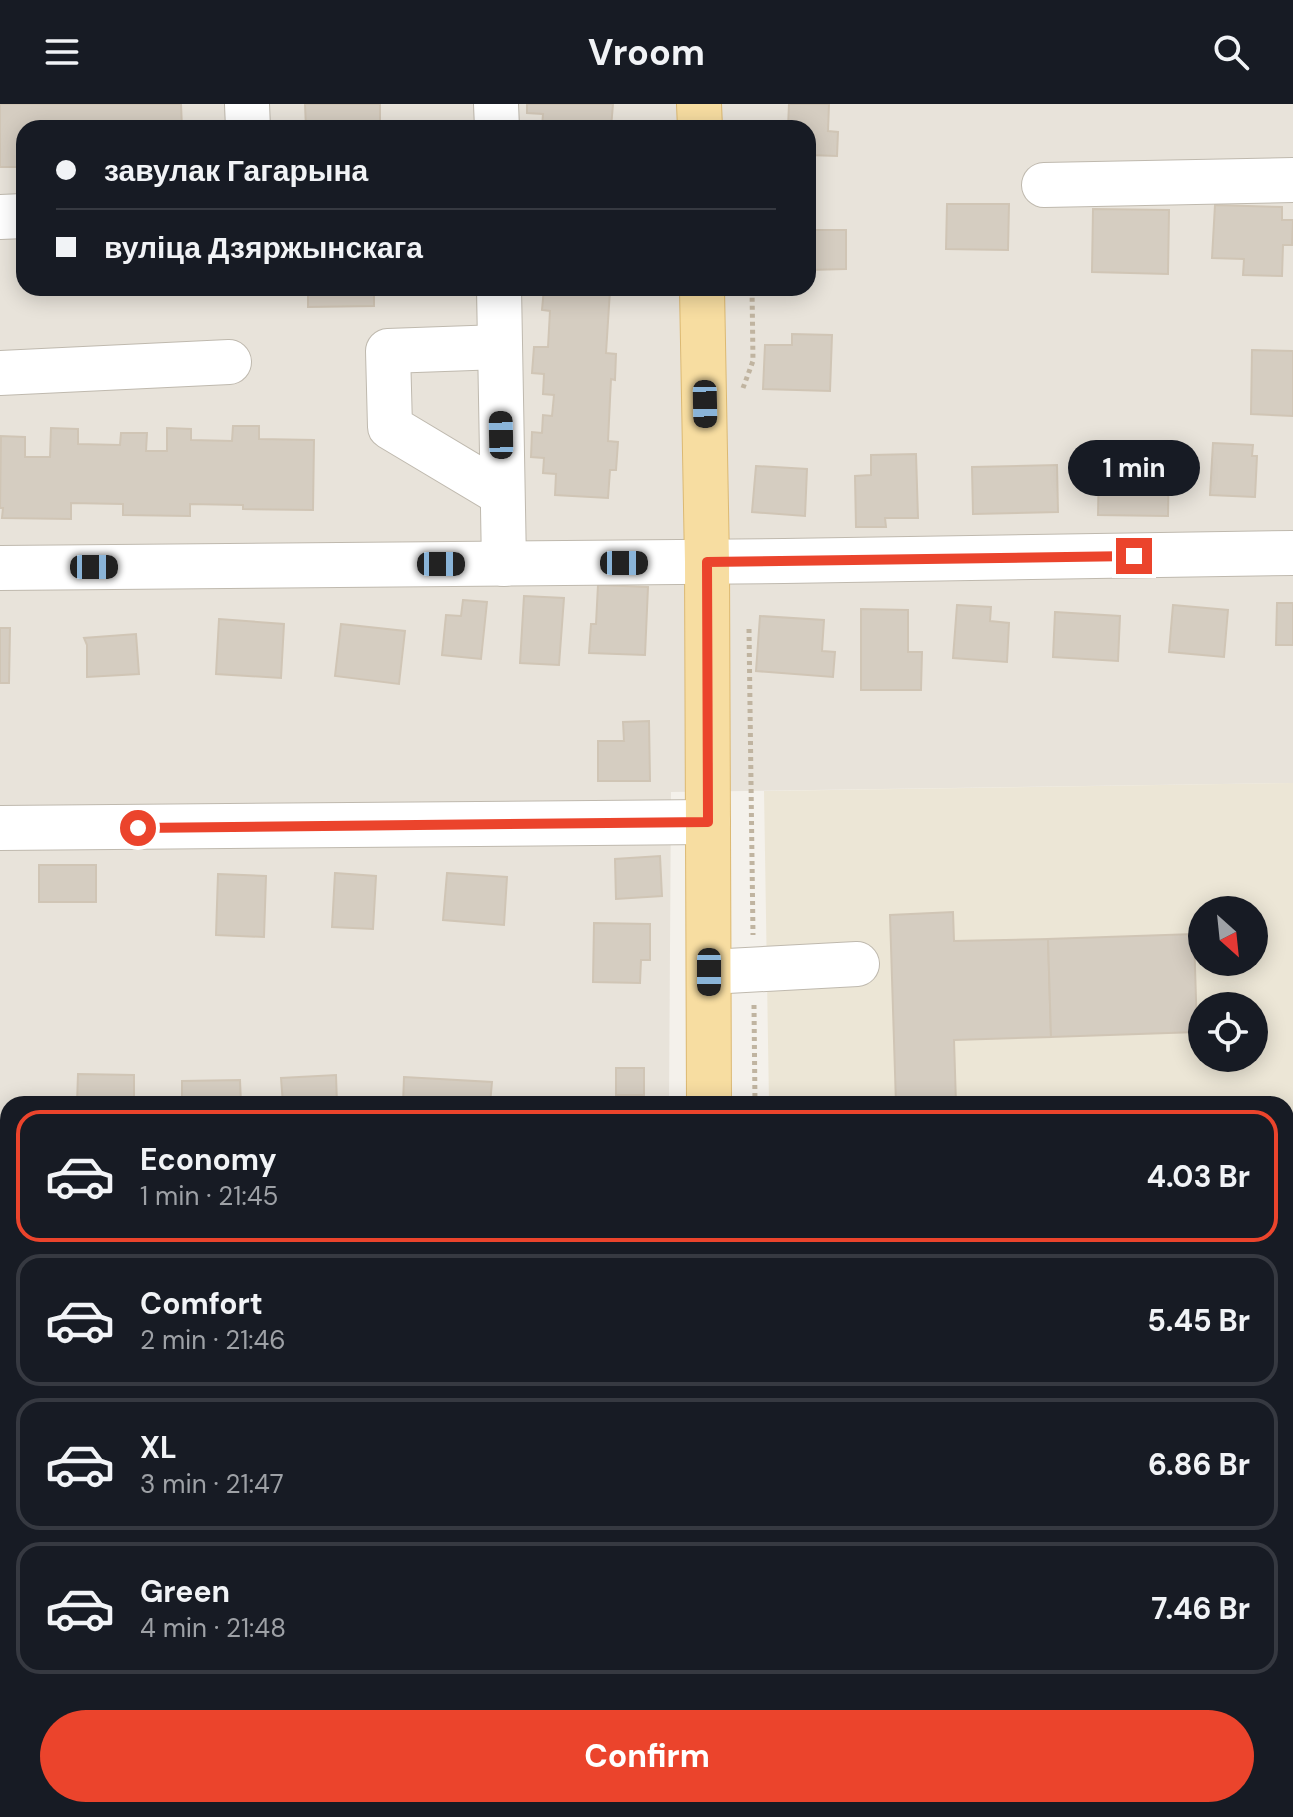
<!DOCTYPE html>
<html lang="en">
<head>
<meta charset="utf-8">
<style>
  body { margin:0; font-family:"DM Sans",sans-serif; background:#20242c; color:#f1f3f6; height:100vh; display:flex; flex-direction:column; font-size:30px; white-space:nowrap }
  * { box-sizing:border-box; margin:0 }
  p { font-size:26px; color:#9ea1a6 }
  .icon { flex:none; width:44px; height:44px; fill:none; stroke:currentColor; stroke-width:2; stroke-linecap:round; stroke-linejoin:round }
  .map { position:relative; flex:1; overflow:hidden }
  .panel { position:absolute; left:0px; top:992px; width:1294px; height:722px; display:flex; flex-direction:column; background:#171b24; border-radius:24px 24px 0 0; box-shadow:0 4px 20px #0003 }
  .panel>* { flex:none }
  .hud { position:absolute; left:16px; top:16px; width:800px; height:176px; border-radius:24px; box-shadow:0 4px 20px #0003; display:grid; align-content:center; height:176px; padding:0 40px; background:#171b24 }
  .needle { width:52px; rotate:153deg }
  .tools { position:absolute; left:1188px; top:792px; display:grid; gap:16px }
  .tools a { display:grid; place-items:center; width:80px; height:80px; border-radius:50%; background:#171b24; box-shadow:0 4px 20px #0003; font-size:40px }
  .end { position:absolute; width:36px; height:36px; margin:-18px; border:10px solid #eb442c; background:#fff; box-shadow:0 0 0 4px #fff }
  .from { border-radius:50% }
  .bubble { position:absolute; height:56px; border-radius:28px; background:#171b24; box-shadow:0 4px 20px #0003; font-size:26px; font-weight:700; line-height:56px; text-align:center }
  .car { position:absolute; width:24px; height:48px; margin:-24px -12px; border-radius:10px; box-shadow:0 0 6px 2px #0007; background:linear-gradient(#222 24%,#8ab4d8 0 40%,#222 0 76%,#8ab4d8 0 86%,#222 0) }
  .hud b { display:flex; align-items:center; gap:28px; height:76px; font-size:30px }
  .hud b+b { border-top:2px solid #363941 }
  .hud i { width:20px; height:20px; background:#f1f3f6 }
  ul { padding:14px 0 0; list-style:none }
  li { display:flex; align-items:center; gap:24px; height:132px; margin:0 16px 12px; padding:0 24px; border:4px solid #363941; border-radius:24px }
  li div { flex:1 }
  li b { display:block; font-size:30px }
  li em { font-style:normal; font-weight:700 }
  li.on { border-color:#eb442c }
  li>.icon { width:72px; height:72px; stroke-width:1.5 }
  .cta { display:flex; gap:16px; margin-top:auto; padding:16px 40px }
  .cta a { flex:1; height:92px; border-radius:48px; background:#eb442c; color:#fff; font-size:32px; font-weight:700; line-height:92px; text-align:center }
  header { display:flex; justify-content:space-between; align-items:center; height:104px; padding:0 40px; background:#171b24; font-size:36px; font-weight:700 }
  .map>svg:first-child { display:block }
</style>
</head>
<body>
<header><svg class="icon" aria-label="menu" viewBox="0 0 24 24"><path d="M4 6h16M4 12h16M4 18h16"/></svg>Vroom<svg class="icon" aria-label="search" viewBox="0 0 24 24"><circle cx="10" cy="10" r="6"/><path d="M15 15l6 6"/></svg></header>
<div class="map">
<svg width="1293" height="1713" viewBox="0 0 1293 1713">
  <defs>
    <pattern id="industrial-furrows" width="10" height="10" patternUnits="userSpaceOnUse" patternTransform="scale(2)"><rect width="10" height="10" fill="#e4e1dc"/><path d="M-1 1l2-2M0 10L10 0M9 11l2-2" fill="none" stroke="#c5c2be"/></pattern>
  </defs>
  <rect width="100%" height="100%" fill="#f4f1eb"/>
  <path fill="#e8e3da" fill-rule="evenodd" d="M 0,0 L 1293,0 L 1293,679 L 671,688 L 669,1000 L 8,1000 L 8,1296 L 0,1296 ZM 24,24 L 808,24 L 808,184 L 24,184 Z"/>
  <g fill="url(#industrial-furrows)">
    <rect x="0" y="1296" width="8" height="351"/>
    <path d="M 1069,1707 L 1293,1709 L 1293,1713 L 1061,1713 Z"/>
  </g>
  <path fill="#ece6d6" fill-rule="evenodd" d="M 1293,679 L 1293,1709 L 1069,1707 L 1061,1713 L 777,1713 L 777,1706 L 1286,1706 L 1286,1000 L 769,1000 L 764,687 ZM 1202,806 L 1254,806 L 1254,858 L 1202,858 ZM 1202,902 L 1254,902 L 1254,954 L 1202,954 Z"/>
  <path fill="#d2e5b7" d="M 0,1647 L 8,1647 L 8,1706 L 675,1706 L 675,1713 L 0,1713 Z"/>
  <g fill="#d5cdc1" stroke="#d0c5b5" stroke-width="2">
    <path d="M 0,0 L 181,0 L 182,24 L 24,24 L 24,63 L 0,63 Z"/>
    <path d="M 305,0 L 380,0 L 380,24 L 306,24 Z"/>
    <path d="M 527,0 L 613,0 L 611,24 L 542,24 L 543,10 L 527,9 Z"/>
    <path d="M 789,0 L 829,0 L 828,27 L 838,28 L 837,52 L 808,51 L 808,24 L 788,24 Z"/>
    <path d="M 947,100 L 1009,100 L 1008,146 L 946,145 Z"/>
    <path d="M 1215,101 L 1282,103 L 1282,116 L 1293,116 L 1292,141 L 1283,141 L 1282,172 L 1243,171 L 1244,155 L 1212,154 Z"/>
    <path d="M 1093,105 L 1169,106 L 1168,170 L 1092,168 Z"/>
    <path d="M 808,126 L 846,126 L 846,165 L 808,166 Z"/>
    <path d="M 308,184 L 374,184 L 374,202 L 308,203 Z"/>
    <path d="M 544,184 L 616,184 L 610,186 L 606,249 L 616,250 L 615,276 L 611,275 L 608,337 L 618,338 L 616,366 L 610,366 L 608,394 L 555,391 L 556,370 L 543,369 L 544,354 L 531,353 L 532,328 L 542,329 L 543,311 L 552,312 L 554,291 L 543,290 L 544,270 L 532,269 L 534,243 L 548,243 L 550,207 L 542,206 Z"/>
    <path d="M 792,230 L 832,231 L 830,287 L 763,285 L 765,241 L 792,241 Z"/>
    <path d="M 1252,246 L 1293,247 L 1293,312 L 1251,310 Z"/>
    <path d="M 233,322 L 259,322 L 259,335 L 314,336 L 313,406 L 243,405 L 243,401 L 190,400 L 190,412 L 123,411 L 123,400 L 71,399 L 71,415 L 2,414 L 3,404 L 0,404 L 1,332 L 25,333 L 25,353 L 50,353 L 51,324 L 78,325 L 78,340 L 120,341 L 121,329 L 147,329 L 146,347 L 167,347 L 167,324 L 191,325 L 191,336 L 232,337 Z"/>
    <path d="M 1213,339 L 1253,341 L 1252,352 L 1257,352 L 1255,393 L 1210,391 Z"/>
    <path d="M 1130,346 L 1169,346 L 1168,412 L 1098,411 L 1099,362 L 1130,363 Z"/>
    <path d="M 916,350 L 918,414 L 885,414 L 886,423 L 856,423 L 855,372 L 871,371 L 871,351 Z"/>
    <path d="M 1057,361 L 1058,408 L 973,410 L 972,363 Z"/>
    <path d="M 756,362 L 807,365 L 805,412 L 752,408 Z"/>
    <path d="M 598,481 L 648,483 L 645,551 L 589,549 L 591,520 L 596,520 Z"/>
    <path d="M 524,492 L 564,494 L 559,561 L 520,559 Z"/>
    <path d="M 463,496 L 487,498 L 481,555 L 442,551 L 446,511 L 461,512 Z"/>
    <path d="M 1277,499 L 1293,499 L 1293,541 L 1276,541 Z"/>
    <path d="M 957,501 L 991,503 L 990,517 L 1009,519 L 1007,558 L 953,554 Z"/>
    <path d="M 1173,501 L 1228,506 L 1224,553 L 1169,548 Z"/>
    <path d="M 861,505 L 908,506 L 908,548 L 922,548 L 921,586 L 861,586 Z"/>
    <path d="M 1055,508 L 1120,512 L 1118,557 L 1053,553 Z"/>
    <path d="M 760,512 L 824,516 L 822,547 L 835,548 L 833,573 L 756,567 Z"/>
    <path d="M 219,515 L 284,520 L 281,574 L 216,570 Z"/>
    <path d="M 341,520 L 405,527 L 399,580 L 335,572 Z"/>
    <path d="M 0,524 L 10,524 L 9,579 L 0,579 Z"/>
    <path d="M 136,530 L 139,570 L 87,573 L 87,541 L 84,534 Z"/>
    <path d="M 649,617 L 650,677 L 598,677 L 598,637 L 624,637 L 623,618 Z"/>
    <path d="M 660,752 L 662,792 L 616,795 L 615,755 Z"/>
    <rect x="39" y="761" width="57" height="37"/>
    <path d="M 335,769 L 376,772 L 373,825 L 332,823 Z"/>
    <path d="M 447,769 L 507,773 L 504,821 L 443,816 Z"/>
    <path d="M 218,770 L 266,772 L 264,833 L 216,831 Z"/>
    <path d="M 953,808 L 954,837 L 1048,835 L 1051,933 L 954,936 L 956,1000 L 896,1000 L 890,811 Z"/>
    <path d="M 594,819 L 650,820 L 650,856 L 641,856 L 640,879 L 593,878 Z"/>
    <path d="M 1194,830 L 1197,928 L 1051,933 L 1048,835 Z"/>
    <rect x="616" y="964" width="28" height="27"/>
    <path d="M 78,970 L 134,971 L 134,1000 L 77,1000 Z"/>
    <path d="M 336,971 L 337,1000 L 283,1000 L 281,974 Z"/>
    <path d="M 404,973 L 492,978 L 490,1000 L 403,1000 Z"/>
    <path d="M 240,976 L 241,1000 L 182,1000 L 182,977 Z"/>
    <rect x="0" y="1133" width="8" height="44"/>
    <rect x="1286" y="1223" width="7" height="83"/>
  </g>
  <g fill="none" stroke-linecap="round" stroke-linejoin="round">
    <defs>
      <g id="minor">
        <path d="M 247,0 L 248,24"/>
        <path d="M 496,0 L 497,24"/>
        <path d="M 1044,81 L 1293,76"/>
        <path d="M 0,113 L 24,112"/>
        <path d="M 499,184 L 504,460"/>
        <path d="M 500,243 L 388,247 L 390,323 L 502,390"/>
        <path d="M 0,269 L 229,258"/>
        <path d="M 0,464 L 784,457 L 1293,449"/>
        <path d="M 0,724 L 708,718"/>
        <path d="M 709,868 L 857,860"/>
        <path d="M 0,1057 L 8,1057"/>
      </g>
      <g id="major">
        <path d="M 699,0 L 700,24"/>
        <path d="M 702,184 L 707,458 L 709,1000"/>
        <path d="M 721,1706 L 721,1713"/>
      </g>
    </defs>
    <use href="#minor" stroke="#bfb9ae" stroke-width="46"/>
    <use href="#major" stroke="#dcb972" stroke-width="46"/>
    <g stroke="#c0b4a0" stroke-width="5" stroke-dasharray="4 4" stroke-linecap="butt">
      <path d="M 743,284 L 753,257 L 752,184"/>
      <path d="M 749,525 L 753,831"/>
      <path d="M 754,901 L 755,1000"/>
      <path d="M 765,1706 L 765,1713"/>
    </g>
    <use href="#minor" stroke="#fff" stroke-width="44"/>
    <use href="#major" stroke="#f7dda1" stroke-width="44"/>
  </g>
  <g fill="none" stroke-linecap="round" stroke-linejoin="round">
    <path stroke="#eb442c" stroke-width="10" d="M 138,724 L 708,718 L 707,458 L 1134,452"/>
  </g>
</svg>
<div class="tools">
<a><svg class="needle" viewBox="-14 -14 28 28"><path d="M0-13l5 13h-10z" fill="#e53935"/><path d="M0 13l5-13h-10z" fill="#9ea1a6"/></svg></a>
<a><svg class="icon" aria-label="locate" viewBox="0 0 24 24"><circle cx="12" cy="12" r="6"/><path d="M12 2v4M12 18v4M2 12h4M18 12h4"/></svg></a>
</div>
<i class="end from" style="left:138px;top:724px"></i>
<i class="end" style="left:1134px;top:452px"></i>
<div class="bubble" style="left:1068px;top:336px;width:132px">1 min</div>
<i class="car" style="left:705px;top:300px;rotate:179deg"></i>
<i class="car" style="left:501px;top:331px;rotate:359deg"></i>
<i class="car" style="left:624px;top:459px;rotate:90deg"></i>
<i class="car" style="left:441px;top:460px;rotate:90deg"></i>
<i class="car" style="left:94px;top:463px;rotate:90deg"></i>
<i class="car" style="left:709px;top:868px;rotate:180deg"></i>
<div class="hud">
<b><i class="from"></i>завулак Гагарына</b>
<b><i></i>вуліца Дзяржынскага</b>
</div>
<section class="panel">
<ul>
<li class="on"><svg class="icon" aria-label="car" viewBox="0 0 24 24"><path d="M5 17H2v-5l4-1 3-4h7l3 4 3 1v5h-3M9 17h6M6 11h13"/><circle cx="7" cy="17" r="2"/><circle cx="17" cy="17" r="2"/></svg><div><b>Economy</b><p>1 min · 21:45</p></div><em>4.03 Br</em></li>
<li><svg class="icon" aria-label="car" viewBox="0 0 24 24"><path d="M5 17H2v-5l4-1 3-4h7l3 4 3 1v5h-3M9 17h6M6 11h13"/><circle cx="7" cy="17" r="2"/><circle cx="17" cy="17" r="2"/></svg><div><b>Comfort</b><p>2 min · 21:46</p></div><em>5.45 Br</em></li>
<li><svg class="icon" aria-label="car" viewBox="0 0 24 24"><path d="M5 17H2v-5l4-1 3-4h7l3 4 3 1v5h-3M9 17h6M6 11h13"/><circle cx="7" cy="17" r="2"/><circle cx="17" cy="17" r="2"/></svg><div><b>XL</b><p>3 min · 21:47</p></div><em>6.86 Br</em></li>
<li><svg class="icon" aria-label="car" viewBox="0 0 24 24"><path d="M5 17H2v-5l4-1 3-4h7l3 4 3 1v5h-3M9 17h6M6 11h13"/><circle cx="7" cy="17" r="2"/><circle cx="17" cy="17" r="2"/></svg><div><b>Green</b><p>4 min · 21:48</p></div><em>7.46 Br</em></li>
</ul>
<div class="cta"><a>Confirm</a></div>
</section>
</div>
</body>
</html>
